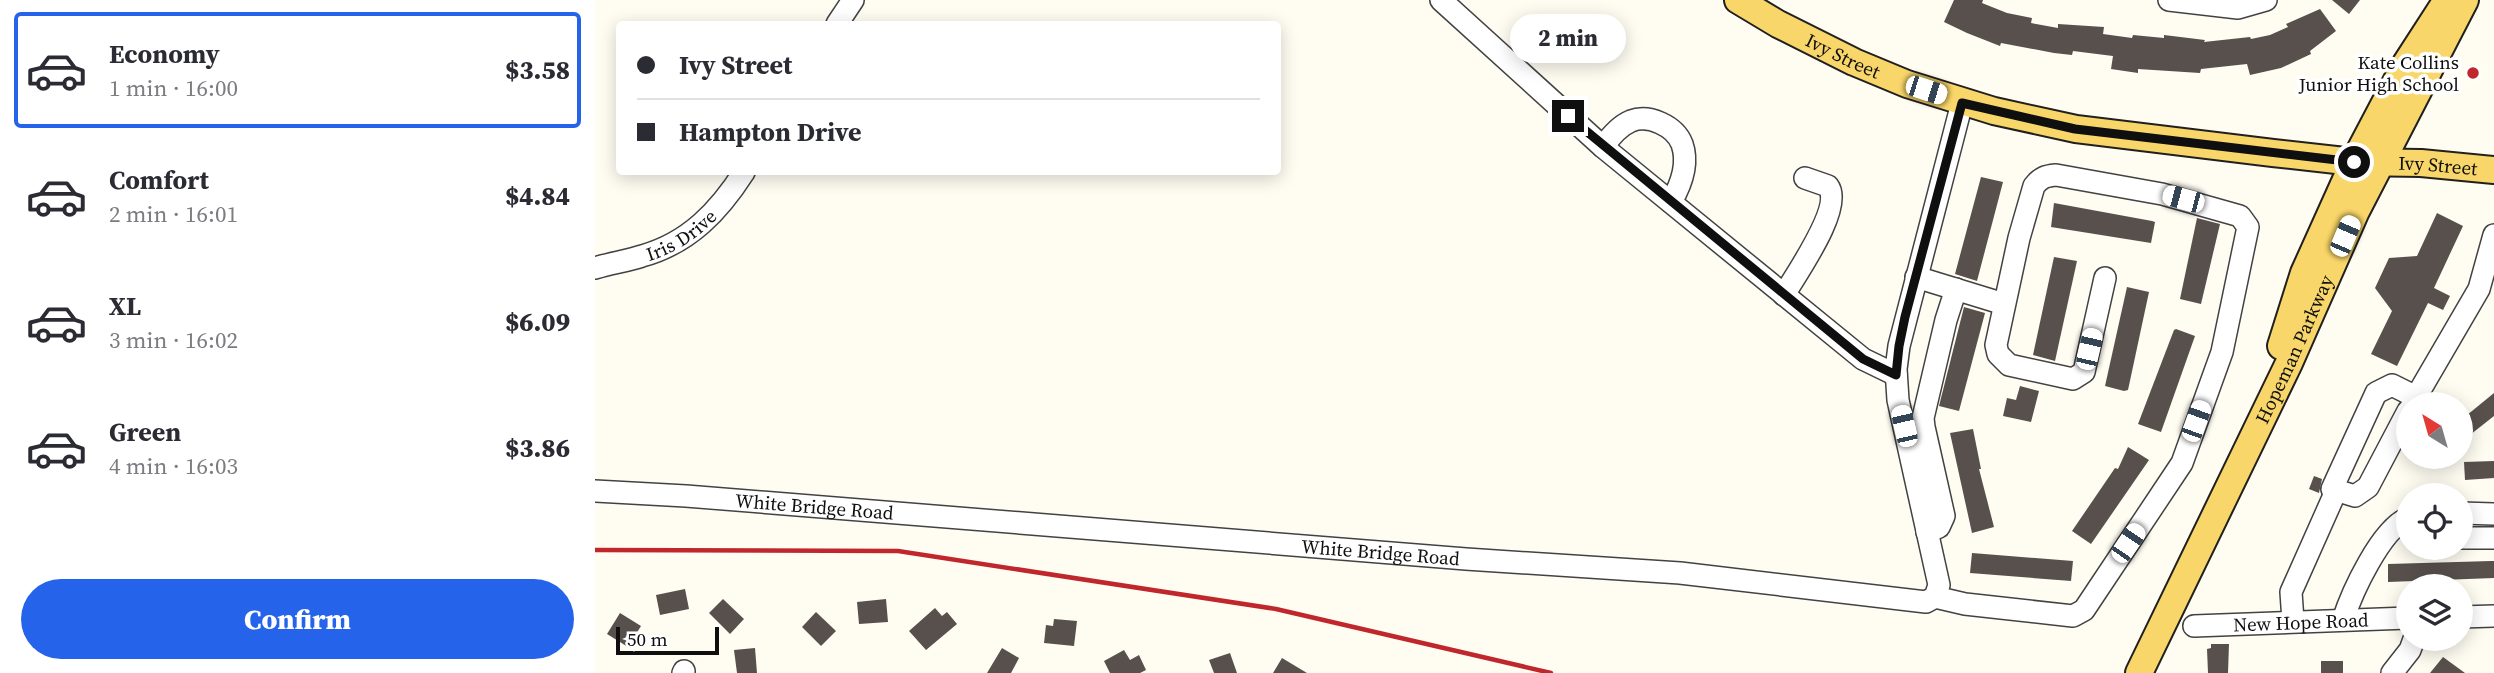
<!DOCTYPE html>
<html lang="en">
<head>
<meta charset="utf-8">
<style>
  body { margin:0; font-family:"Source Serif 4",serif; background:#f7f7f7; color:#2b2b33; height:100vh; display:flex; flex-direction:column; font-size:26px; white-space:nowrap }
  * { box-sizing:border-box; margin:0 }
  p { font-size:23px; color:#7c7c81 }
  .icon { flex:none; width:38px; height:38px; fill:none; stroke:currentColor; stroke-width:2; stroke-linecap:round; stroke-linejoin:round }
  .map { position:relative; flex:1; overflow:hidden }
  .details { display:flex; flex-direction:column; background:#fff; width:595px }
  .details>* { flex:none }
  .top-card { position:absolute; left:21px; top:21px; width:665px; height:154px; border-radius:7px; box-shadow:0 4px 18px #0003; display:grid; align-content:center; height:154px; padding:0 21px; background:#fff }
  .needle { width:46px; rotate:323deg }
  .fabs { position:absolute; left:1801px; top:392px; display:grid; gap:14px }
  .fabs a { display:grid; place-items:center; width:77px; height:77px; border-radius:50%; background:#fff; box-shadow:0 4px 18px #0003; font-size:35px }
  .scale { position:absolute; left:21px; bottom:18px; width:103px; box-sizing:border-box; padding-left:7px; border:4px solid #0f0f0f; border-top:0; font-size:19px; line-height:24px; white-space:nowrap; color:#0f0f0f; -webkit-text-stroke:5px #fff; paint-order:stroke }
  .end { position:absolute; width:32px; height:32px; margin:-16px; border:9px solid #0f0f0f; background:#fff; box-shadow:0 0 0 4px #fff }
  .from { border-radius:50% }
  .bubble { position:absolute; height:49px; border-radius:24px; background:#fff; box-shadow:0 4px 18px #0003; font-size:23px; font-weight:800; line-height:49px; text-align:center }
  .car { position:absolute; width:21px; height:42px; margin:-21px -10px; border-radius:9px; box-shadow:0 0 5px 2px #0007; background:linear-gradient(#fff 24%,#345 0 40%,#fff 0 76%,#345 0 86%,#fff 0) }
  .top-card b { display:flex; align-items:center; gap:24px; height:66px; font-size:26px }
  .top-card b+b { border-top:2px solid #e1e1e2 }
  .top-card i { width:18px; height:18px; background:#2b2b33 }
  ul { padding:12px 0 0; list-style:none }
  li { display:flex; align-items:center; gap:21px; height:116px; margin:0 14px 10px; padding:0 7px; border:4px solid transparent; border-radius:7px }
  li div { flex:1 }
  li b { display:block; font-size:26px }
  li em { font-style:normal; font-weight:800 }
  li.on { border-color:#2563eb }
  li>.icon { width:63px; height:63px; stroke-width:1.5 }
  .action { display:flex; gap:14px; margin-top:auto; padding:14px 21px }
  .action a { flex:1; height:80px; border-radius:42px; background:#2563eb; color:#fff; font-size:28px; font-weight:800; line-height:80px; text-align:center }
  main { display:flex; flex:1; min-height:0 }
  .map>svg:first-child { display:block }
</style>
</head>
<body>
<main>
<section class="details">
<ul>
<li class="on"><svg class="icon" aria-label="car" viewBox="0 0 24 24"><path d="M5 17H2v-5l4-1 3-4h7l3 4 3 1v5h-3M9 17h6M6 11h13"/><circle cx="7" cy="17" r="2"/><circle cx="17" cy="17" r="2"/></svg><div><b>Economy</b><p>1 min · 16:00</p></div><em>$3.58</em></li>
<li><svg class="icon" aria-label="car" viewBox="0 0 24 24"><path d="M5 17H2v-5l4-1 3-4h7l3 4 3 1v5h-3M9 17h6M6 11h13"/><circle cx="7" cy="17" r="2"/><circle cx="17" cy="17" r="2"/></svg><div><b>Comfort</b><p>2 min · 16:01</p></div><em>$4.84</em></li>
<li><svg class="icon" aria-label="car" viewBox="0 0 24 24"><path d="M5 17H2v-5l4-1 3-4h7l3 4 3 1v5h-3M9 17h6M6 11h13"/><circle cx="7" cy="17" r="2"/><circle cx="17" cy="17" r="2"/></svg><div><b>XL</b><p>3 min · 16:02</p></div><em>$6.09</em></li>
<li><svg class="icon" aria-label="car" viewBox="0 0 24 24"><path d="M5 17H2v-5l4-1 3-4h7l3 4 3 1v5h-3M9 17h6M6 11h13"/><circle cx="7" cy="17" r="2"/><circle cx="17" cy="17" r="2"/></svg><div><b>Green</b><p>4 min · 16:03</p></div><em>$3.86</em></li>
</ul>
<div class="action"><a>Confirm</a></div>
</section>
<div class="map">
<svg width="1899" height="673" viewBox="0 0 1899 673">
  <rect width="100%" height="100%" fill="#fffcf2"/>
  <g fill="#58504c">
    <path d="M 1359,0 L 1388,0 L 1387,3 L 1412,13 L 1437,18 L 1436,23 L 1463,28 L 1463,24 L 1509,27 L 1508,34 L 1537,38 L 1538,35 L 1569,38 L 1569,35 L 1610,40 L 1609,42 L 1655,37 L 1656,39 L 1675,35 L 1693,27 L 1691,24 L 1725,9 L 1741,31 L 1715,51 L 1716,54 L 1686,68 L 1655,75 L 1652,64 L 1606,69 L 1605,73 L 1543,69 L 1543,73 L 1516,69 L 1518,56 L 1478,51 L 1477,55 L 1459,53 L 1406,43 L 1405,46 L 1372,33 L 1349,22 Z"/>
    <path d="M 1737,0 L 1765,0 L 1754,14 Z"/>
    <path d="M 1386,177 L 1408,182 L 1382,281 L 1360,274 Z"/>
    <path d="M 1459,203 L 1557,221 L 1560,222 L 1556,243 L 1456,227 Z"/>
    <path d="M 1842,213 L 1868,226 L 1839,288 L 1855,296 L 1848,310 L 1833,303 L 1802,366 L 1776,354 L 1797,311 L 1780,288 L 1794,258 L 1822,256 Z"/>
    <path d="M 1602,218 L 1625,224 L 1606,304 L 1585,299 Z"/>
    <path d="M 1459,257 L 1482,261 L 1460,361 L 1438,355 Z"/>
    <path d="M 1532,287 L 1554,292 L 1533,390 L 1529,391 L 1510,386 Z"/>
    <path d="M 1369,307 L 1390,313 L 1364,411 L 1344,406 Z"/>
    <path d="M 1581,329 L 1600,336 L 1566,432 L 1543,424 L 1579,330 Z"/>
    <path d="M 1425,386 L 1444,391 L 1436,422 L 1408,416 L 1412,398 L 1421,400 Z"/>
    <path d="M 1899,393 L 1899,416 L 1866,442 L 1866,420 Z"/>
    <path d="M 1378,429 L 1386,469 L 1384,469 L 1399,527 L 1377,533 L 1355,433 Z"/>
    <path d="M 1533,447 L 1554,460 L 1496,544 L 1477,531 L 1520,468 L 1523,469 Z"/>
    <path d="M 1899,461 L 1899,478 L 1870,480 L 1869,462 Z"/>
    <path d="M 1719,476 L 1727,479 L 1724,493 L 1714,489 Z"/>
    <path d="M 1377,553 L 1478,561 L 1476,581 L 1375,573 Z"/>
    <path d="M 1896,561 L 1899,561 L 1899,578 L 1793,582 L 1793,564 Z"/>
    <path d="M 90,589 L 94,609 L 65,615 L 61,595 Z"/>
    <path d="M 128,599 L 149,619 L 135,634 L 114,613 Z"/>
    <path d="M 291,599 L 293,622 L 264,624 L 262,602 Z"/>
    <path d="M 340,608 L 347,616 L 352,612 L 362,624 L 331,650 L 314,631 Z"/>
    <path d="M 221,612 L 241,631 L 226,646 L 207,627 Z"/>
    <path d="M 25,613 L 46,626 L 33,647 L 12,634 Z"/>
    <path d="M 459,619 L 482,621 L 479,646 L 449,643 L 451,625 L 458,626 Z"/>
    <path d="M 1616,644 L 1634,644 L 1633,673 L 1613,673 L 1612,649 L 1616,648 Z"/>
    <path d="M 160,648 L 162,673 L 142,673 L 139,650 Z"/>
    <path d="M 407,648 L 424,658 L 416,673 L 392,673 Z"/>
    <path d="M 529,650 L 535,660 L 544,655 L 551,670 L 545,673 L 515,673 L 509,661 Z"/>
    <path d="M 635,653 L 642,673 L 619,673 L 614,660 Z"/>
    <path d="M 1848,657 L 1870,673 L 1835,673 Z"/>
    <path d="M 687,658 L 712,673 L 678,673 Z"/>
    <rect x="1726" y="661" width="22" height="12"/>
  </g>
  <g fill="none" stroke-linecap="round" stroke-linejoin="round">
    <defs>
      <g id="minor">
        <path d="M 846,0 L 1008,147 L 1268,359 L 1301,375"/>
        <path d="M 1574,0 L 1643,8 L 1671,0"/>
        <path d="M 242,24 L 258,0"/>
        <path d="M 1008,147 C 1015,137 1024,126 1036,121 C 1054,114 1080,126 1087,144 C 1094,164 1086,185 1076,202"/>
        <path id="s1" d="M 0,268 C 16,263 32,261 47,256 C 94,243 124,211 149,172"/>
        <path d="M 1321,277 L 1409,304"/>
        <path d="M 1189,295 C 1201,274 1249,207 1233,186 L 1210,178"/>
        <path d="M 1817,404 L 1884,289 L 1899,235"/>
        <path d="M 1813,411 L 1773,487 L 1760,496 L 1737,489 L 1781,393 L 1797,385 L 1821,397"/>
        <path id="s2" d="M 0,491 L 91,496 L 871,559 L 1085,573 L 1331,602 L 1340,597 L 1344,585 L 1303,400 L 1301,369 L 1304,346 L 1367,103"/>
        <path d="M 1866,513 L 1899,514"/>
        <path d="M 1332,532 L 1344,527 L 1349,516 L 1329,427 L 1328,418 L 1351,320 L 1361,289"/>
        <path d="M 1866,538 L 1899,538"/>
        <path d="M 1340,597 L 1370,604 L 1478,616 L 1489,610 L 1587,463 L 1627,352 L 1653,227 L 1645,216 L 1567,194 L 1461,175 C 1451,176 1446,177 1439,186 L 1424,238 L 1401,345 L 1403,354 L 1414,365 L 1478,379 L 1489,372 L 1510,278"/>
        <path d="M 1866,617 L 1899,616"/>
        <path d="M 1748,620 C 1757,592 1786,529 1813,518"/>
        <path d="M 1698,621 L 1696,592 L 1741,491"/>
        <path id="s3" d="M 1599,626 L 1813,618"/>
        <path d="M 88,673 L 89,671"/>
        <path d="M 1797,673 L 1815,650 L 1819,639"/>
      </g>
      <g id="major">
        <path id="s4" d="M 1143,0 L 1183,24 L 1259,62 L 1312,84 L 1399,111 L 1481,129 L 1678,153 L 1759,162 L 1826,163 L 1899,170"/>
        <path d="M 1686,346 L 1709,273 L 1759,162 L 1810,65 L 1852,0"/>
        <path id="s5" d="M 1544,673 L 1694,363 L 1761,211 L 1870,0"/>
      </g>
    </defs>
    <use href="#minor" stroke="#424242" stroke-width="24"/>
    <use href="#major" stroke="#202020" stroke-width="30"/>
    <use href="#minor" stroke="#fff" stroke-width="21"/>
    <use href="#major" stroke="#f8d669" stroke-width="26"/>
    <path stroke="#c0272d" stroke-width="4.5" d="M 0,550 L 303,551 L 681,609 L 956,673"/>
  </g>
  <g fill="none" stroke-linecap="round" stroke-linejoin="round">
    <path stroke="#0f0f0f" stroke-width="9" d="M 973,116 L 1268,359 L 1301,375 L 1304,346 L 1310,317 L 1367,103 L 1480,129 L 1759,162"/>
  </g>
  <circle fill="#c0272d" stroke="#fff" stroke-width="2.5" cx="1878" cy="73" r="7"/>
  <g text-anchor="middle" stroke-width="7" stroke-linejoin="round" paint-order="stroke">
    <g font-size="19" fill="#0f0f0f" stroke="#fff">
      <text dy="7" stroke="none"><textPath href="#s4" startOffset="119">Ivy Street</textPath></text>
      <text dy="7" stroke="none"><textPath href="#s4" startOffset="728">Ivy Street</textPath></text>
      <text dy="7" stroke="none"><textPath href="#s1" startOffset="93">Iris Drive</textPath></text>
      <text dy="7" stroke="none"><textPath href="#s5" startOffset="359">Hopeman Parkway</textPath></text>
      <text dy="7" stroke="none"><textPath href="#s2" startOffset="220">White Bridge Road</textPath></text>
      <text dy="7" stroke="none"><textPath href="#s2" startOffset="788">White Bridge Road</textPath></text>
      <text dy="7" stroke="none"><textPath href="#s3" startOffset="107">New Hope Road</textPath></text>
    </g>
    <g font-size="19" fill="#0f0f0f" stroke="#fff" text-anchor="end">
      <text x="1864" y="69">Kate Collins<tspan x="1864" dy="22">Junior High School</tspan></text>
    </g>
  </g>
</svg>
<div class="fabs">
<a><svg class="needle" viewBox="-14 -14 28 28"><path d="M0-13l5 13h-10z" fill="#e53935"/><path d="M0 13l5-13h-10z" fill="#7c7c81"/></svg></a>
<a><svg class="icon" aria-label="locate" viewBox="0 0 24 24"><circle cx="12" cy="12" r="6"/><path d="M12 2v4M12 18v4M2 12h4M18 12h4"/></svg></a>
<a><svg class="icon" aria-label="layers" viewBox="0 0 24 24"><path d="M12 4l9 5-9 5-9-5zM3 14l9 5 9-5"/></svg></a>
</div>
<div class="scale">50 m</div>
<i class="end from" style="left:1759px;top:162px"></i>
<i class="end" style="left:973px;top:116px"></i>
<div class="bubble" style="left:915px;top:14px;width:116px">2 min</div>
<i class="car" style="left:1331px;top:90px;rotate:108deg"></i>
<i class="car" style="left:1588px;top:199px;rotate:285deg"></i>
<i class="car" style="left:1750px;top:236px;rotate:23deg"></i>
<i class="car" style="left:1494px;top:349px;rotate:13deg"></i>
<i class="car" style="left:1601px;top:421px;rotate:20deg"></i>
<i class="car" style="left:1309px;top:426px;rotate:347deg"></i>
<i class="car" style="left:1533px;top:543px;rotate:34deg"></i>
<div class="top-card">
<b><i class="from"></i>Ivy Street</b>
<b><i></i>Hampton Drive</b>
</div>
</div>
</main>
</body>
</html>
